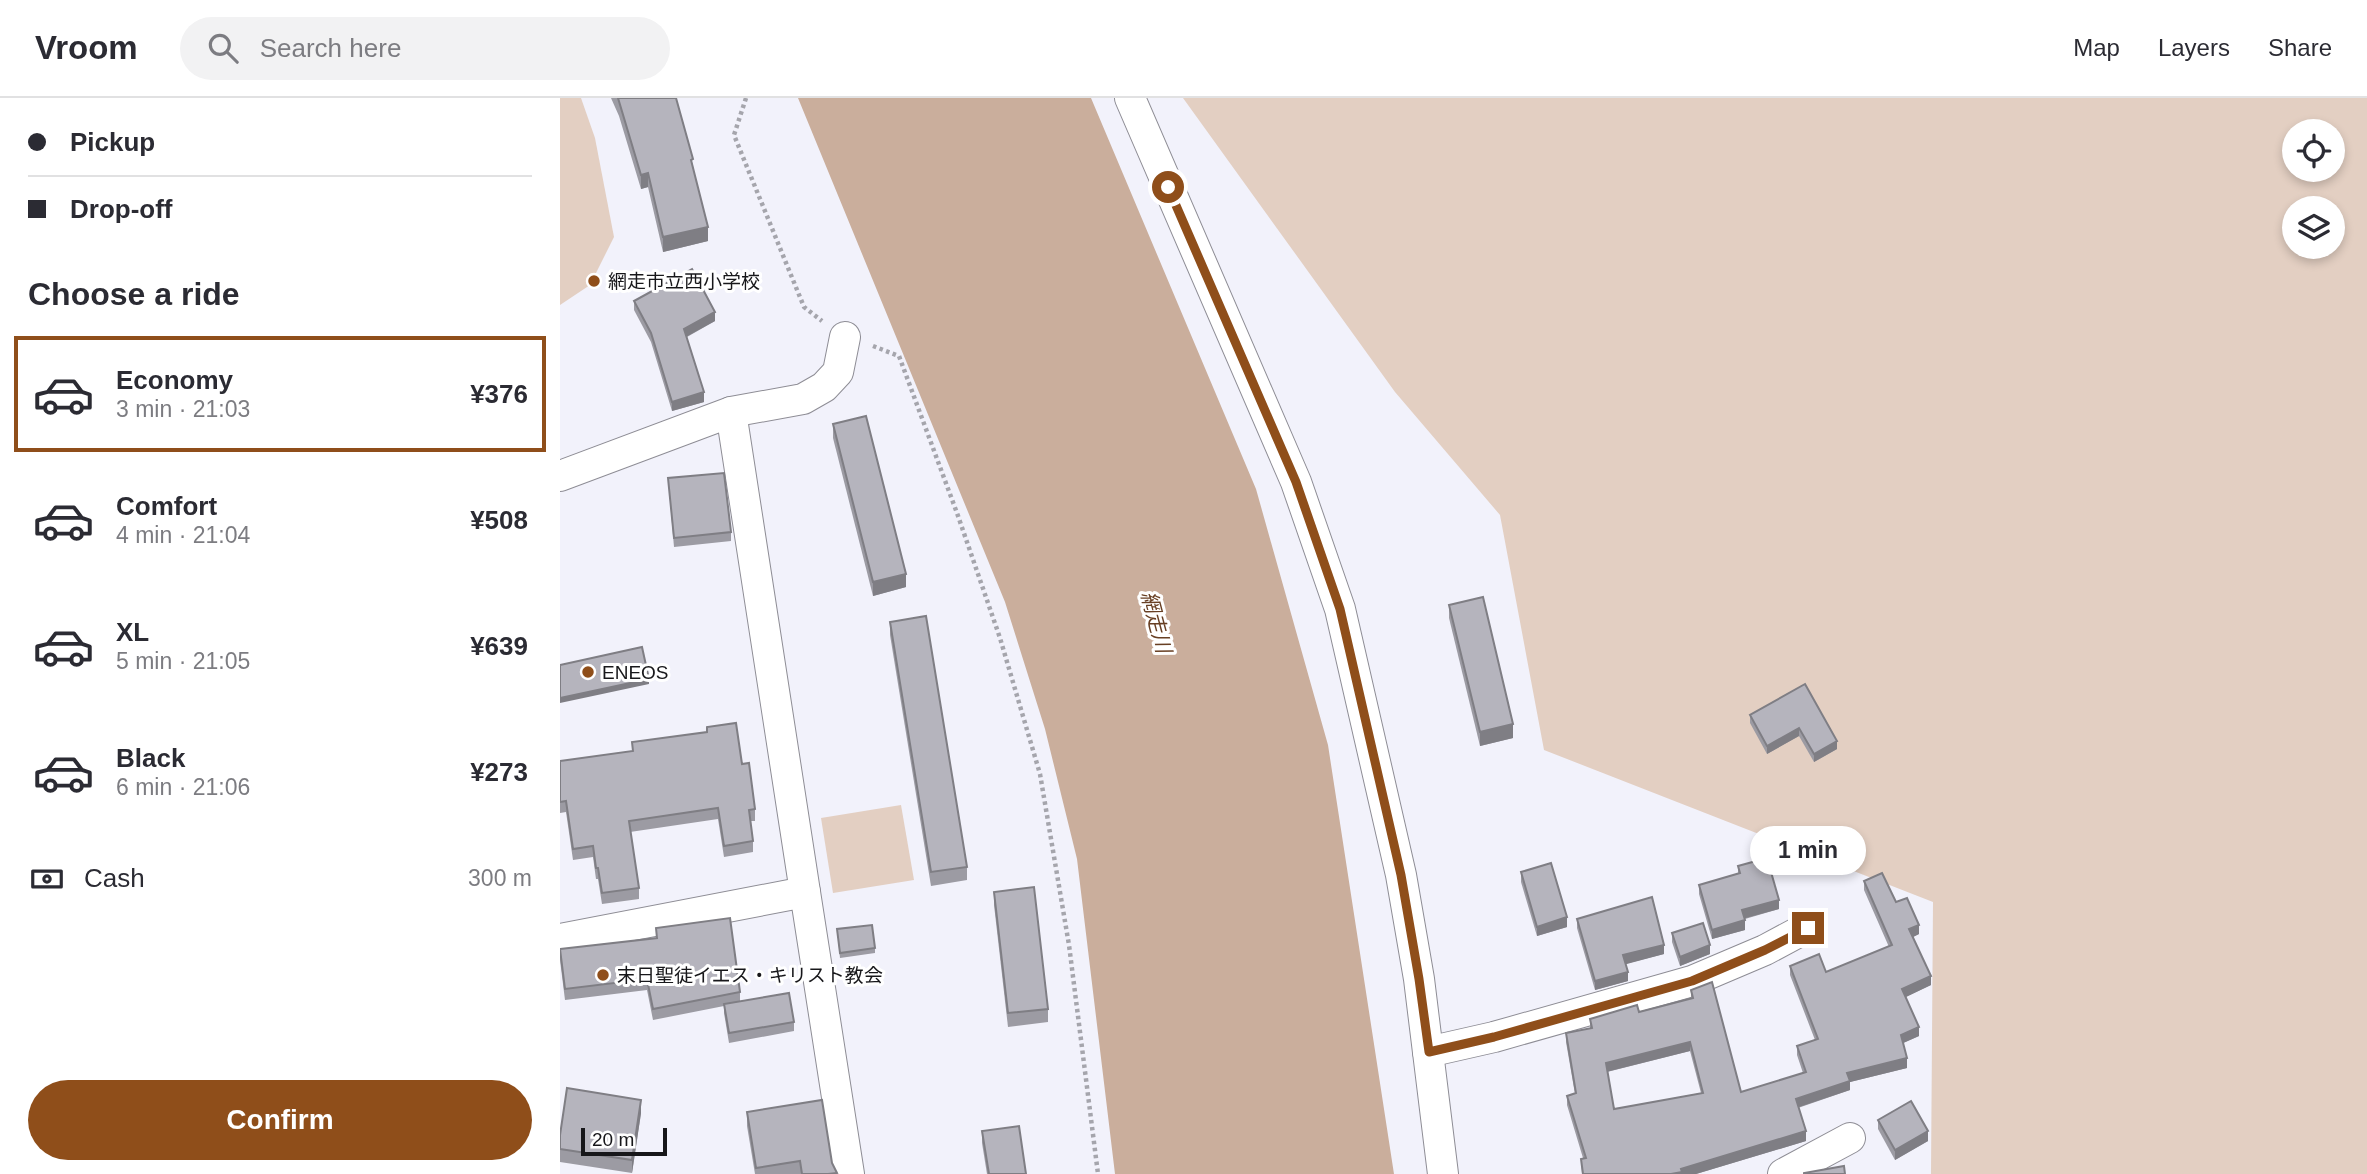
<!DOCTYPE html>
<html lang="en">
<head>
<meta charset="utf-8">
<style>
  body { margin:0; font-family:Helvetica,"Noto Sans JP",sans-serif; background:#f2f2f3; color:#2b2b33; height:100vh; display:flex; flex-direction:column; font-size:26px; white-space:nowrap }
  * { box-sizing:border-box; margin:0 }
  p { font-size:23px; color:#7c7c81 }
  .icon { flex:none; width:38px; height:38px; fill:none; stroke:currentColor; stroke-width:2; stroke-linecap:round; stroke-linejoin:round }
  .map { position:relative; flex:1; overflow:hidden }
  .details { display:flex; flex-direction:column; background:#fff; width:560px }
  .details>* { flex:none }
  .guide { display:grid; align-content:center; height:154px; padding:0 28px; background:#fff }
  .controls { position:absolute; left:1722px; top:21px; display:grid; gap:14px }
  .controls a { display:grid; place-items:center; width:63px; height:63px; border-radius:50%; background:#fff; box-shadow:0 4px 10px #0003; font-size:35px }
  .scale { position:absolute; left:21px; bottom:18px; width:86px; box-sizing:border-box; padding-left:7px; border:4px solid #17171a; border-top:0; font-size:19px; line-height:24px; white-space:nowrap; color:#17171a; -webkit-text-stroke:5px #fff; paint-order:stroke }
  .end { position:absolute; width:32px; height:32px; margin:-16px; border:9px solid #8f4e1a; background:#fff; box-shadow:0 0 0 4px #fff }
  .from { border-radius:50% }
  .bubble { position:absolute; height:49px; border-radius:24px; background:#fff; box-shadow:0 4px 10px #0003; font-size:23px; font-weight:600; line-height:49px; text-align:center }
  .guide b { display:flex; align-items:center; gap:24px; height:66px; font-size:26px }
  .guide b+b { border-top:2px solid #e1e1e2 }
  .guide i { width:18px; height:18px; background:#2b2b33 }
  ul { padding:0; list-style:none }
  li { display:flex; align-items:center; gap:21px; height:116px; margin:0 14px 10px; padding:0 14px; border:4px solid transparent; border-radius:0px }
  li div { flex:1 }
  li b { display:block; font-size:26px }
  li em { font-style:normal; font-weight:600 }
  li.active { border-color:#8f4e1a }
  li>.icon { width:63px; height:63px; stroke-width:1.5 }
  h2 { padding:0 28px; font-size:32px; line-height:84px }
  .pay { display:flex; align-items:center; gap:18px; height:77px; padding:0 28px; font-size:26px }
  .pay p { margin-inline-start:auto }
  .button { display:flex; gap:14px; margin-top:auto; padding:14px 28px }
  .button a { flex:1; height:80px; border-radius:42px; background:#8f4e1a; color:#fff; font-size:28px; font-weight:600; line-height:80px; text-align:center }
  header { display:flex; align-items:center; gap:42px; box-sizing:border-box; height:98px; padding:0 35px; background:#fff; border-bottom:2px solid #e1e1e2 }
  header strong { font-size:33px }
  nav { display:flex; gap:38px; margin-inline-start:auto; font-size:24px }
  .search { width:490px; height:63px; background:#f2f2f3; display:flex; align-items:center; gap:18px; box-sizing:border-box; padding:0 24px; border-radius:38px; color:#7c7c81; font-size:26px }
  main { display:flex; flex:1; min-height:0 }
  .map>svg:first-child { display:block }
</style>
</head>
<body>
<header>
<strong>Vroom</strong>
<div class="search"><svg class="icon" aria-label="search" viewBox="0 0 24 24"><circle cx="10" cy="10" r="6"/><path d="M15 15l6 6"/></svg>Search here</div>
<nav><a>Map</a><a>Layers</a><a>Share</a></nav>
</header>
<main>
<section class="details">
<div class="guide">
<b><i class="from"></i>Pickup</b>
<b><i></i>Drop-off</b>
</div>
<h2>Choose a ride</h2>
<ul>
<li class="active"><svg class="icon" aria-label="car" viewBox="0 0 24 24"><path d="M5 17H2v-5l4-1 3-4h7l3 4 3 1v5h-3M9 17h6M6 11h13"/><circle cx="7" cy="17" r="2"/><circle cx="17" cy="17" r="2"/></svg><div><b>Economy</b><p>3 min · 21:03</p></div><em>¥376</em></li>
<li><svg class="icon" aria-label="car" viewBox="0 0 24 24"><path d="M5 17H2v-5l4-1 3-4h7l3 4 3 1v5h-3M9 17h6M6 11h13"/><circle cx="7" cy="17" r="2"/><circle cx="17" cy="17" r="2"/></svg><div><b>Comfort</b><p>4 min · 21:04</p></div><em>¥508</em></li>
<li><svg class="icon" aria-label="car" viewBox="0 0 24 24"><path d="M5 17H2v-5l4-1 3-4h7l3 4 3 1v5h-3M9 17h6M6 11h13"/><circle cx="7" cy="17" r="2"/><circle cx="17" cy="17" r="2"/></svg><div><b>XL</b><p>5 min · 21:05</p></div><em>¥639</em></li>
<li><svg class="icon" aria-label="car" viewBox="0 0 24 24"><path d="M5 17H2v-5l4-1 3-4h7l3 4 3 1v5h-3M9 17h6M6 11h13"/><circle cx="7" cy="17" r="2"/><circle cx="17" cy="17" r="2"/></svg><div><b>Black</b><p>6 min · 21:06</p></div><em>¥273</em></li>
</ul>
<div class="pay"><svg class="icon" aria-label="cash" viewBox="0 0 24 24"><path d="M3 7h18v10H3z"/><circle cx="12" cy="12" r="2"/></svg>Cash<p>300 m</p></div>
<div class="button"><a>Confirm</a></div>
</section>
<div class="map">
<svg width="1807" height="1076" viewBox="0 0 1807 1076">
  <rect width="100%" height="100%" fill="#f2f2fb"/>
  <g fill="#e3cfc2" fill-rule="evenodd">
    <path d="M 0,0 L 21,0 L 35,40 L 54,139 L 30,187 L 0,207 Z"/>
    <path d="M 623,0 L 1807,0 L 1807,1076 L 1371,1076 L 1373,804 L 984,652 L 940,417 L 835,294 ZM 1734,33 L 1773,33 L 1773,72 L 1734,72 ZM 1734,110 L 1773,110 L 1773,149 L 1734,149 Z"/>
    <path d="M 341,707 L 354,782 L 273,795 L 261,720 Z"/>
  </g>
  <path fill="#caae9c" d="M 238,0 L 531,0 L 696,391 L 768,647 L 834,1076 L 555,1076 L 517,761 L 485,631 L 445,504 Z"/>
  <g fill="none" stroke-linecap="round" stroke-linejoin="round">
    <defs>
      <g id="street">
        <path d="M 570,0 L 736,384 L 780,511 L 841,777 L 859,881 L 883,1076"/>
        <path d="M 171,314 L 245,794"/>
        <path d="M 0,378 L 171,314 L 243,301 L 264,289 L 278,274 L 285,239"/>
        <path d="M 0,841 L 245,794 L 289,1076"/>
        <path d="M 868,954 L 934,939 L 1132,883 L 1205,852 L 1248,829"/>
        <path d="M 1223,1076 L 1290,1040"/>
      </g>
    </defs>
    <use href="#street" stroke="#8e8d95" stroke-width="32"/>
    <g stroke="#a5a5ac" stroke-width="4.5" stroke-dasharray="3.5 3.5" stroke-linecap="butt">
      <path d="M 186,0 L 174,37 L 244,209 L 262,223"/>
      <path d="M 313,248 L 339,258 L 397,415 L 440,540 L 480,676 L 509,847 L 538,1076"/>
    </g>
    <use href="#street" stroke="#fff" stroke-width="30"/>
  </g>
  <g fill="#9c9ba3" fill-rule="evenodd">
    <path d="M 51,0 L 116,0 L 133,68 L 148,143 L 103,154 L 88,89 L 81,91 L 59,18 Z"/>
    <path d="M 74,203 L 155,223 L 127,239 L 144,304 L 112,313 L 91,244 L 74,212 Z"/>
    <path d="M 273,326 L 346,489 L 313,498 L 273,340 Z"/>
    <path d="M 108,380 L 171,434 L 171,443 L 114,449 Z"/>
    <path d="M 889,507 L 953,640 L 920,648 L 889,520 Z"/>
    <path d="M 330,524 L 407,769 L 407,782 L 371,788 L 330,537 Z"/>
    <path d="M 1245,586 L 1277,651 L 1254,664 L 1239,638 L 1207,656 L 1190,625 L 1190,617 Z"/>
    <path d="M 147,629 L 182,666 L 195,711 L 195,723 L 190,723 L 193,743 L 193,754 L 164,759 L 158,721 L 70,734 L 79,790 L 79,801 L 42,806 L 38,781 L 36,781 L 33,759 L 13,762 L 6,714 L 0,715 L 0,663 L 72,653 L 72,644 L 147,634 Z"/>
    <path d="M 1178,768 L 1219,811 L 1185,821 L 1185,832 L 1152,841 L 1139,796 L 1139,787 L 1178,776 Z"/>
    <path d="M 961,774 L 1007,829 L 977,838 L 961,784 Z"/>
    <path d="M 1304,783 L 1336,804 L 1359,836 L 1353,839 L 1371,887 L 1345,899 L 1359,938 L 1343,945 L 1347,970 L 1290,984 L 1290,992 L 1238,1010 L 1246,1043 L 1136,1076 L 1022,1076 L 1021,1061 L 1023,1060 L 1007,1007 L 1007,998 L 1015,996 L 1006,944 L 1006,935 L 1030,931 L 1030,921 L 1079,914 L 1131,901 L 1131,892 L 1181,994 L 1243,975 L 1237,957 L 1237,948 L 1255,942 L 1230,877 L 1230,868 L 1266,874 L 1329,849 L 1304,792 ZM 1130,953 L 1141,995 L 1054,1011 L 1047,974 Z"/>
    <path d="M 434,794 L 488,911 L 488,924 L 448,929 L 434,807 Z"/>
    <path d="M 1017,821 L 1104,856 L 1065,866 L 1068,883 L 1035,892 L 1017,830 Z"/>
    <path d="M 96,830 L 180,894 L 180,903 L 234,924 L 234,933 L 169,945 L 164,915 L 164,908 L 93,922 L 87,892 L 5,902 L 0,862 L 0,851 L 96,840 Z"/>
    <path d="M 277,831 L 315,850 L 315,855 L 280,860 Z"/>
    <path d="M 1112,835 L 1150,856 L 1120,868 L 1112,844 Z"/>
    <path d="M 187,1014 L 272,1065 L 277,1076 L 195,1076 L 187,1028 Z"/>
    <path d="M 81,1015 L 72,1075 L 0,1064 L 0,1037 Z"/>
    <path d="M 1318,1022 L 1368,1043 L 1335,1062 L 1318,1031 Z"/>
    <path d="M 422,1033 L 466,1076 L 427,1076 L 422,1045 Z"/>
  </g>
  <g fill="#7f7e84">
    <path d="M 88,75 L 88,89 L 81,91 L 81,77 Z"/>
    <path d="M 148,129 L 148,143 L 103,154 L 103,139 Z"/>
    <path d="M 155,214 L 155,223 L 124,240 L 124,231 Z"/>
    <path d="M 144,294 L 144,304 L 112,313 L 112,304 Z"/>
    <path d="M 346,476 L 346,489 L 313,498 L 313,484 Z"/>
    <path d="M 89,581 L 89,586 L 0,605 L 0,600 Z"/>
    <path d="M 953,626 L 953,640 L 920,648 L 920,634 Z"/>
    <path d="M 1239,630 L 1239,638 L 1207,656 L 1207,648 Z"/>
    <path d="M 1277,643 L 1277,651 L 1254,664 L 1254,656 Z"/>
    <path d="M 1219,802 L 1219,811 L 1182,821 L 1182,812 Z"/>
    <path d="M 1007,819 L 1007,829 L 977,838 L 977,829 Z"/>
    <path d="M 1185,822 L 1185,832 L 1152,841 L 1152,832 Z"/>
    <path d="M 1359,827 L 1359,836 L 1349,841 L 1349,831 Z"/>
    <path d="M 1104,847 L 1104,856 L 1063,867 L 1063,857 Z"/>
    <path d="M 1150,847 L 1150,856 L 1120,868 L 1120,859 Z"/>
    <path d="M 1068,874 L 1068,883 L 1035,892 L 1035,883 Z"/>
    <path d="M 1371,878 L 1371,887 L 1342,901 L 1342,891 Z"/>
    <path d="M 1359,929 L 1359,938 L 1341,946 L 1341,937 Z"/>
    <path d="M 1130,944 L 1130,953 L 1046,974 L 1046,965 Z"/>
    <path d="M 1347,960 L 1347,970 L 1290,984 L 1290,992 L 1236,1010 L 1236,1001 L 1287,975 Z"/>
    <path d="M 81,1002 L 81,1015 L 72,1075 L 72,1062 Z"/>
    <path d="M 1246,1033 L 1246,1043 L 1136,1076 L 1111,1076 L 1121,1071 Z"/>
    <path d="M 1368,1033 L 1368,1043 L 1335,1062 L 1335,1052 Z"/>
  </g>
  <g fill="#b5b4bd" stroke="#7f7e84" stroke-width="2" fill-rule="evenodd">
    <path d="M 58,0 L 116,0 L 133,61 L 131,62 L 148,129 L 103,139 L 88,75 L 81,77 Z"/>
    <path d="M 132,171 L 155,214 L 124,231 L 144,294 L 112,304 L 91,235 L 74,203 Z"/>
    <path d="M 306,318 L 346,476 L 313,484 L 273,326 Z"/>
    <path d="M 164,375 L 171,434 L 114,440 L 108,380 Z"/>
    <path d="M 923,499 L 953,626 L 920,634 L 889,507 Z"/>
    <path d="M 366,518 L 407,769 L 371,774 L 330,524 Z"/>
    <path d="M 82,549 L 89,581 L 0,600 L 0,567 Z"/>
    <path d="M 1245,586 L 1277,643 L 1254,656 L 1239,630 L 1207,648 L 1190,617 Z"/>
    <path d="M 176,625 L 182,666 L 189,665 L 195,711 L 189,712 L 193,743 L 164,748 L 158,710 L 69,723 L 79,790 L 42,795 L 38,770 L 36,770 L 33,748 L 13,751 L 6,703 L 0,704 L 0,663 L 73,653 L 72,644 L 147,634 L 147,629 Z"/>
    <path d="M 1207,760 L 1219,802 L 1182,812 L 1185,822 L 1152,832 L 1139,787 L 1180,775 L 1178,768 Z"/>
    <path d="M 991,765 L 1007,819 L 977,829 L 961,774 Z"/>
    <path d="M 1322,775 L 1336,804 L 1347,800 L 1359,827 L 1349,831 L 1371,878 L 1342,891 L 1359,929 L 1341,937 L 1347,960 L 1287,975 L 1290,983 L 1236,1001 L 1246,1033 L 1121,1071 L 1122,1074 L 1111,1076 L 1023,1076 L 1021,1061 L 1026,1060 L 1007,998 L 1016,995 L 1006,935 L 1032,930 L 1030,921 L 1077,907 L 1079,914 L 1133,900 L 1131,892 L 1152,884 L 1181,994 L 1246,974 L 1237,948 L 1258,941 L 1230,868 L 1259,856 L 1266,874 L 1332,847 L 1304,783 ZM 1130,944 L 1143,995 L 1054,1011 L 1046,965 Z"/>
    <path d="M 474,789 L 488,911 L 448,915 L 434,794 Z"/>
    <path d="M 1092,799 L 1104,847 L 1063,857 L 1068,874 L 1035,883 L 1017,821 Z"/>
    <path d="M 170,820 L 180,894 L 93,911 L 87,881 L 5,891 L 0,851 L 97,840 L 96,830 Z"/>
    <path d="M 1143,825 L 1150,847 L 1120,859 L 1112,835 Z"/>
    <path d="M 312,827 L 315,850 L 280,855 L 277,831 Z"/>
    <path d="M 229,895 L 234,924 L 169,935 L 164,906 Z"/>
    <path d="M 7,990 L 81,1002 L 72,1062 L 0,1051 L 0,1037 Z"/>
    <path d="M 262,1002 L 272,1065 L 277,1075 L 268,1076 L 242,1076 L 240,1063 L 196,1070 L 187,1014 Z"/>
    <path d="M 1351,1003 L 1368,1033 L 1335,1052 L 1318,1022 Z"/>
    <path d="M 459,1028 L 466,1076 L 429,1076 L 422,1033 Z"/>
    <path d="M 1284,1068 L 1285,1076 L 1244,1076 L 1244,1075 Z"/>
  </g>
  <g fill="none" stroke-linecap="round" stroke-linejoin="round">
    <path stroke="#8f4e1a" stroke-width="9" d="M 608,89 L 736,384 L 780,511 L 841,777 L 859,881 L 869,954 L 934,939 L 1132,883 L 1205,852 L 1248,830"/>
  </g>
  <g fill="#8f4e1a" stroke="#fff" stroke-width="2.5">
    <circle cx="34" cy="183" r="7"/>
    <circle cx="28" cy="574" r="7"/>
    <circle cx="43" cy="877" r="7"/>
  </g>
  <g text-anchor="middle" stroke-width="6" stroke-linejoin="round" paint-order="stroke">
    <g font-size="19" fill="#17171a" stroke="#fff" text-anchor="start">
      <text x="48" y="190">網走市立西小学校</text>
      <text x="42" y="581">ENEOS</text>
      <text x="57" y="884">末日聖徒イエス・キリスト教会</text>
    </g>
    <g font-size="21" font-style="italic" fill="#683f23" stroke="#fff">
      <text transform="translate(596 524) rotate(75)" y="7">網走川</text>
    </g>
  </g>
</svg>
<div class="controls">
<a><svg class="icon" aria-label="locate" viewBox="0 0 24 24"><circle cx="12" cy="12" r="6"/><path d="M12 2v4M12 18v4M2 12h4M18 12h4"/></svg></a>
<a><svg class="icon" aria-label="layers" viewBox="0 0 24 24"><path d="M12 4l9 5-9 5-9-5zM3 14l9 5 9-5"/></svg></a>
</div>
<div class="scale">20 m</div>
<i class="end from" style="left:608px;top:89px"></i>
<i class="end" style="left:1248px;top:830px"></i>
<div class="bubble" style="left:1190px;top:728px;width:116px">1 min</div>
</div>
</main>
</body>
</html>
